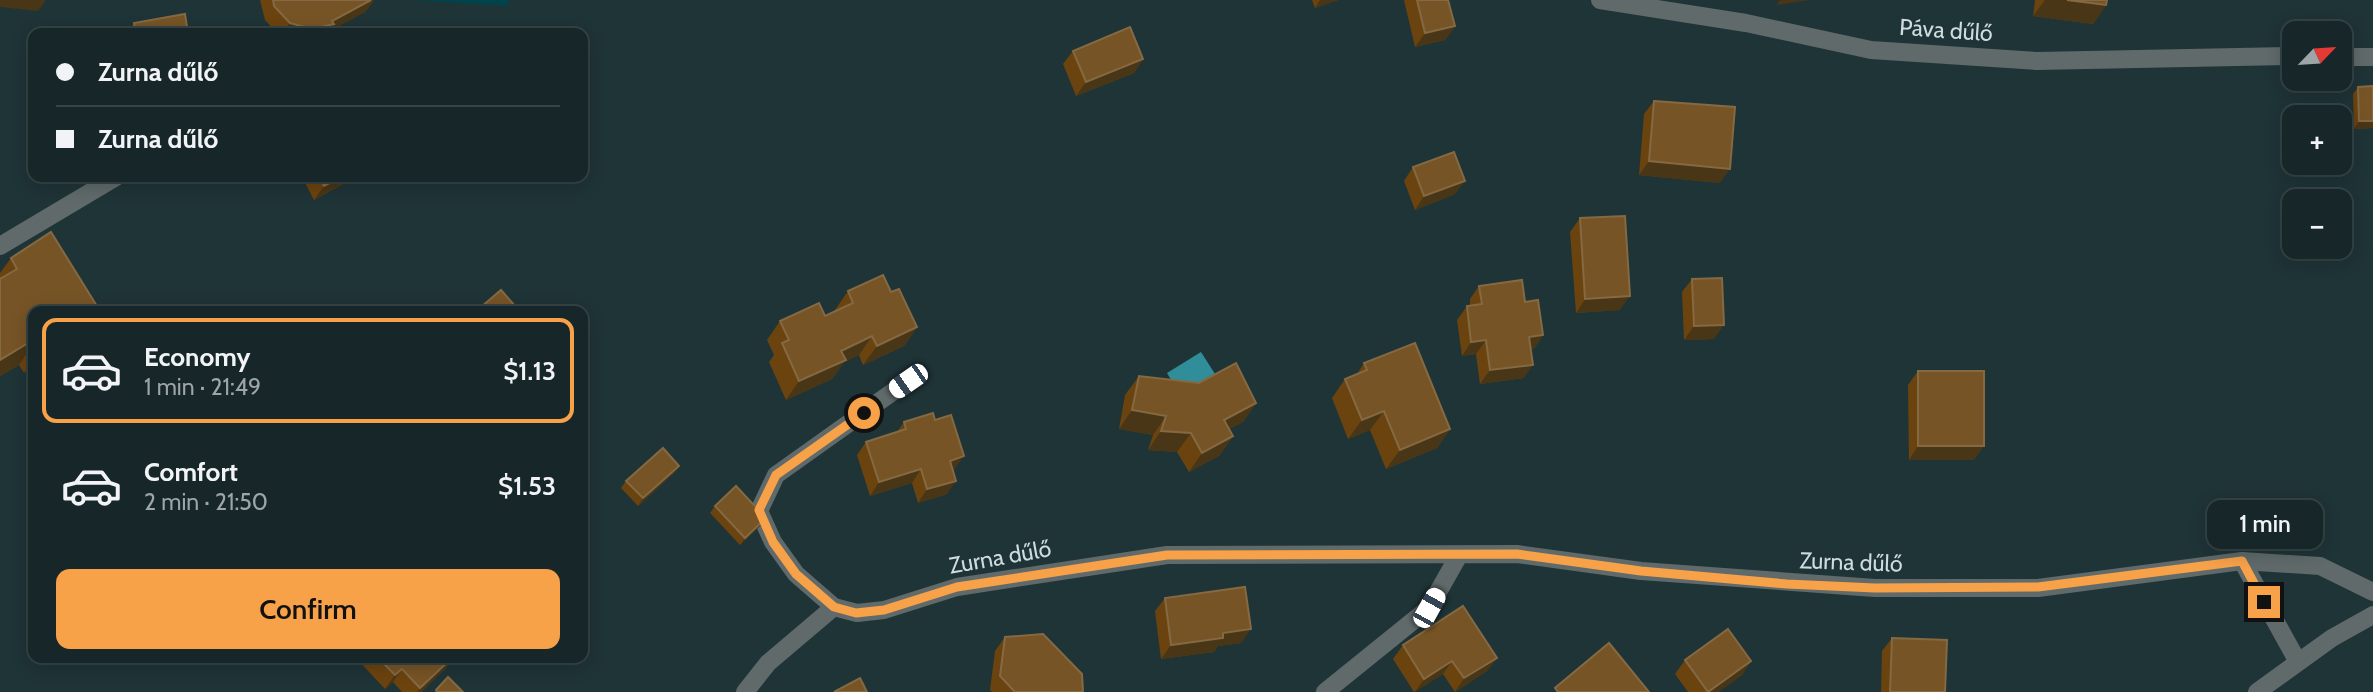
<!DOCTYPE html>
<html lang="en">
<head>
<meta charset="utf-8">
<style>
  body { margin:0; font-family:Cabin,sans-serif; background:#202f31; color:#f1f3f6; height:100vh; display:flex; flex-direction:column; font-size:26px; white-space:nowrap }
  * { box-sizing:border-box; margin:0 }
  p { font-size:23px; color:#9ea5a8 }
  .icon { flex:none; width:38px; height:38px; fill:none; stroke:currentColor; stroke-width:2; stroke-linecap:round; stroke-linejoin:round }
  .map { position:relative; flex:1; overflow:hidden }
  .panel { position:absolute; left:28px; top:306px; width:560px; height:357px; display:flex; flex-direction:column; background:#172729; border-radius:14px; box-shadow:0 4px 18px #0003,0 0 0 2px #364446 }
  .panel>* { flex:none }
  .top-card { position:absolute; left:28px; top:28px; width:560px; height:154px; border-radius:14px; box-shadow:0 4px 18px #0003,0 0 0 2px #364446; display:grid; align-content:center; height:154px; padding:0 28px; background:#172729 }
  .needle { width:46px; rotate:65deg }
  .fabs { position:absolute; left:2282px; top:21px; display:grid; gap:14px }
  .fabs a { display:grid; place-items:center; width:70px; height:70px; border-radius:14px; background:#172729; box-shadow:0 4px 18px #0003,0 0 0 2px #364446; font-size:35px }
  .end { position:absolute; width:32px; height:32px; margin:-16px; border:9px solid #f7a149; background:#111; box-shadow:0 0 0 4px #111 }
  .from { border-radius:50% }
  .bubble { position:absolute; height:49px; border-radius:14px; background:#172729; box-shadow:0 4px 18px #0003,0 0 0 2px #364446; font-size:23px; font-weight:600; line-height:49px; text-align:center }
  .car { position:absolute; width:21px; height:42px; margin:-21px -10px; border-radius:9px; box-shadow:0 0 5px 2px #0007; background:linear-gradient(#fff 24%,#345 0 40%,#fff 0 76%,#345 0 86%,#fff 0) }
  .top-card b { display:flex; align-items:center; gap:24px; height:66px; font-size:26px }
  .top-card b+b { border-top:2px solid #364446 }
  .top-card i { width:18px; height:18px; background:#f1f3f6 }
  ul { padding:12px 0 0; list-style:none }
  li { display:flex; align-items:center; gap:21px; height:105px; margin:0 14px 10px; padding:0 14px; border:4px solid transparent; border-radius:14px }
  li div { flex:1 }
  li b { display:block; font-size:26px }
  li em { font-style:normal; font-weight:600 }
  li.on { border-color:#f7a149 }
  li>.icon { width:63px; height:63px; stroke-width:1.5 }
  .cta { display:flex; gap:14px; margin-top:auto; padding:14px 28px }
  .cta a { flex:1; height:80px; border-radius:14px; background:#f7a149; color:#111; font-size:28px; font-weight:600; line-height:80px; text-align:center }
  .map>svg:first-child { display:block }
</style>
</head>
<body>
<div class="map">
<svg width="2373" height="692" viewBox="0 0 2373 692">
  <rect width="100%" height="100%" fill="#1f3437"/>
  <path fill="#00444b" d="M 413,0 L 508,0 L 509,6 Z"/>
  <path fill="#2f8e99" d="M 1201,352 L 1215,374 L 1180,395 L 1167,373 Z"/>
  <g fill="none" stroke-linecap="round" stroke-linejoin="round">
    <path stroke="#606a6b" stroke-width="18" d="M 0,246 L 116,177"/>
    <g stroke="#606a6b" stroke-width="18">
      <path d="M 1600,0 L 1746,23 L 1871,50 L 2037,61 L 2294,56"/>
      <path d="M 2340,57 L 2373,57"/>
      <path d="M 908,381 L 776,475 L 759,511 L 773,542 L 796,574 L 834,607 L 857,613 L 884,610 L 957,587 L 1167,555 L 1517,554 L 1641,571 L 1875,588 L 2038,588 L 2242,561 L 2320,566 L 2373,592"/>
      <path d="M 2242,561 L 2298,662"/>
      <path d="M 745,692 L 768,663 L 834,607"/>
      <path d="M 1325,692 L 1429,608 L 1459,555"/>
      <path d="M 2257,692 L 2332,638 L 2373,615"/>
    </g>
  </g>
  <g fill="#6b430f">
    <path d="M 260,0 L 374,0 L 365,12 L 329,31 L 327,33 L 277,33 L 265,20 Z"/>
    <path d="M 1312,0 L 1338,0 L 1315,8 Z"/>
    <path d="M 1404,0 L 1448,0 L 1455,26 L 1445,40 L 1415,47 Z"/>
    <path d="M 2035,0 L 2107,0 L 2106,5 L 2093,24 L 2033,16 Z"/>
    <path d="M 134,23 L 188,33 L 127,33 Z"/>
    <path d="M 1073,51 L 1143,59 L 1134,73 L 1076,96 L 1063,64 Z"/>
    <path d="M 2358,87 L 2373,128 L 2354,129 L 2353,94 Z"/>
    <path d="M 1654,101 L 1720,183 L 1639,175 L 1644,114 Z"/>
    <path d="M 1413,167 L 1455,194 L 1415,210 L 1404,181 Z"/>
    <path d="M 302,177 L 356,177 L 314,200 Z"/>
    <path d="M 1580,218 L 1620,310 L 1576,313 L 1570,232 Z"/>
    <path d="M 11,258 L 100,311 L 33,312 L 33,368 L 24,373 L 19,365 L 0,376 L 0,273 Z"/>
    <path d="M 1692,279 L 1714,339 L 1684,340 L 1682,292 Z"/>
    <path d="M 1479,286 L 1525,302 L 1543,335 L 1534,349 L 1531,349 L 1524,378 L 1480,384 L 1476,354 L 1462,356 L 1457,320 L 1467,306 L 1470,306 L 1470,299 Z"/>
    <path d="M 848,291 L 891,292 L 917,327 L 904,346 L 863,365 L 859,355 L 844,362 L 832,379 L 786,400 L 769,362 L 774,355 L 767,340 L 780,321 L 825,316 L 835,311 L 835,310 Z"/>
    <path d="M 1364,363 L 1450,429 L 1437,448 L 1386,469 L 1370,430 L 1348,439 L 1332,398 L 1345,379 L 1357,374 Z"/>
    <path d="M 1918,371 L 1974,460 L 1909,460 L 1908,385 Z"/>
    <path d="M 1139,376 L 1199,383 L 1256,403 L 1243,422 L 1229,429 L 1233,436 L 1220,455 L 1189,472 L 1177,452 L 1148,450 L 1153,435 L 1119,429 L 1125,395 Z"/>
    <path d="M 935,420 L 954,470 L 953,470 L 947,494 L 918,503 L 912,483 L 870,496 L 857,455 L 866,442 L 897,432 L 904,422 Z"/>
    <path d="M 679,466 L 674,473 L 638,506 L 621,488 L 626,481 Z"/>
    <path d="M 715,506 L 766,518 L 761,525 L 740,545 L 710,513 Z"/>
    <path d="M 1165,598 L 1241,643 L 1218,646 L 1214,652 L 1161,659 L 1155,611 Z"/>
    <path d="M 1005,637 L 1083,692 L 992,692 L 990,690 L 995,651 Z"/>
    <path d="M 1892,638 L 1945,692 L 1881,692 L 1882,651 Z"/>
    <path d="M 1403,645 L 1497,658 L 1487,671 L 1455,692 L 1443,674 L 1414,692 L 1393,659 Z"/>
    <path d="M 356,658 L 453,658 L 445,669 L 421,692 L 402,692 L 393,682 L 385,689 Z"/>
    <path d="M 1685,660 L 1751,661 L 1742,675 L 1718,692 L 1688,692 L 1675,674 Z"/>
  </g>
  <g fill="#483616">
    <path d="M 0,0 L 46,0 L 38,11 L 0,7 Z"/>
    <path d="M 371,0 L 374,0 L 365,12 L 329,31 L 327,33 L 282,33 L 290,23 L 332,21 Z"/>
    <path d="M 1320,0 L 1338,0 L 1315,8 Z"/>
    <path d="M 1780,0 L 1810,0 L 1776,5 Z"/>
    <path d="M 2045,0 L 2067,0 L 2106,5 L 2093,24 L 2033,16 Z"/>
    <path d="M 1455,26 L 1445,40 L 1415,47 L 1425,33 Z"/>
    <path d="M 1143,59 L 1134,73 L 1076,96 L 1086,82 Z"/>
    <path d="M 2359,121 L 2373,121 L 2373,128 L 2354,129 Z"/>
    <path d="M 1649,161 L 1730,169 L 1720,183 L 1639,175 Z"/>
    <path d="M 341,177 L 356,177 L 314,200 L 324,186 Z"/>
    <path d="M 1465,181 L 1455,194 L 1415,210 L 1424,196 Z"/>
    <path d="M 1630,296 L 1620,310 L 1576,313 L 1585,299 Z"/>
    <path d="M 1724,325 L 1714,339 L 1684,340 L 1694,326 Z"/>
    <path d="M 917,327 L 904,346 L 863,365 L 877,346 Z"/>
    <path d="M 1543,335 L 1534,349 L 1520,350 L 1529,337 Z"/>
    <path d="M 872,336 L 859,355 L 844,362 L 832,379 L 786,400 L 799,381 L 841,351 Z"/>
    <path d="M 33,340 L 33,344 L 19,365 L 0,376 L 0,360 Z"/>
    <path d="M 1486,340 L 1476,354 L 1462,356 L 1471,342 Z"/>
    <path d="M 33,360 L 33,368 L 24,373 Z"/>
    <path d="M 1533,365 L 1524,378 L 1480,384 L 1490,370 Z"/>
    <path d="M 1256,403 L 1243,422 L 1211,439 L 1224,420 Z"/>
    <path d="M 1132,410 L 1166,416 L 1153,435 L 1119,429 Z"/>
    <path d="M 1384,411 L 1370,430 L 1348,439 L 1362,420 Z"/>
    <path d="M 1450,429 L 1437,448 L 1386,469 L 1400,450 Z"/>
    <path d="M 1161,431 L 1191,433 L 1177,452 L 1148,450 Z"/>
    <path d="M 1233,436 L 1220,455 L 1189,472 L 1202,453 Z"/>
    <path d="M 1918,446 L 1984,446 L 1974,460 L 1909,460 Z"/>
    <path d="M 964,456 L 954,470 L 940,474 L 950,461 Z"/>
    <path d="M 679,466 L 674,473 L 638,506 L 643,498 Z"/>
    <path d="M 921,469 L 912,483 L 870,496 L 879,482 Z"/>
    <path d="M 956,481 L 947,494 L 918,503 L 927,489 Z"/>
    <path d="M 766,518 L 761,525 L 740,545 L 745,538 Z"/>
    <path d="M 1251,629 L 1241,643 L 1218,646 L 1214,652 L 1161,659 L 1171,645 L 1223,633 Z"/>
    <path d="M 452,658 L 453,658 L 445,669 L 421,692 L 417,692 L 420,688 Z"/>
    <path d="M 1497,658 L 1487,671 L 1455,692 L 1464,678 Z"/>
    <path d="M 1452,661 L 1443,674 L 1415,692 L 1424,679 Z"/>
    <path d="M 1751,661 L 1742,675 L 1718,692 L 1709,692 Z"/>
    <path d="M 402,669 L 393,682 L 385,689 L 395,675 Z"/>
  </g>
  <g fill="#765426" stroke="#846942" stroke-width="2">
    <path d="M 273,0 L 371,0 L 332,21 L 334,24 L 312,29 L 290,23 L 274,6 Z"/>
    <path d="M 1417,0 L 1448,0 L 1455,26 L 1425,33 Z"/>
    <path d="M 2067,0 L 2107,0 L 2106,5 Z"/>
    <path d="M 185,14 L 188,33 L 136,33 L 134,23 Z"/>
    <path d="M 1130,27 L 1143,59 L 1086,82 L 1073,51 Z"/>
    <path d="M 2373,86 L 2373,121 L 2359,121 L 2358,87 Z"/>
    <path d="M 1654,101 L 1735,107 L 1730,169 L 1649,161 Z"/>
    <path d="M 1454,152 L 1465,181 L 1424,196 L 1413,167 Z"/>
    <path d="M 319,177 L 341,177 L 324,186 Z"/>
    <path d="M 1625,216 L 1630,296 L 1585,299 L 1580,218 Z"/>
    <path d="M 51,232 L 100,311 L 33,312 L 33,340 L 0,360 L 0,279 L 17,269 L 11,258 Z"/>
    <path d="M 883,275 L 891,292 L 899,289 L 917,327 L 877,346 L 872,336 L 841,351 L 846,360 L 799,381 L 782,343 L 789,340 L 780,321 L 819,303 L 825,316 L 853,303 L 848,291 Z"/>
    <path d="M 1722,278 L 1724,325 L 1694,326 L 1692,279 Z"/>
    <path d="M 1522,280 L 1525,302 L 1538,300 L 1543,335 L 1529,337 L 1533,365 L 1490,370 L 1486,340 L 1471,342 L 1467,306 L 1482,304 L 1479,286 Z"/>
    <path d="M 501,290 L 516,307 L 511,312 L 486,312 L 481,307 Z"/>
    <path d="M 1415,343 L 1450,429 L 1400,450 L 1384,411 L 1362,420 L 1345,379 L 1367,370 L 1364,363 Z"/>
    <path d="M 1236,363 L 1256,403 L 1224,420 L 1233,436 L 1202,453 L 1191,433 L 1161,431 L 1166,416 L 1132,410 L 1139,376 L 1199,383 Z"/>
    <rect x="1918" y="371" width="66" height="75"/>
    <path d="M 933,413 L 935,420 L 951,415 L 964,456 L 950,461 L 956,481 L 927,489 L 921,469 L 879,482 L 866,442 L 906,429 L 904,422 Z"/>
    <path d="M 663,448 L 679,466 L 643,498 L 626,481 Z"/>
    <path d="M 736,486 L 766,518 L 745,538 L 715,506 Z"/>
    <path d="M 1245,587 L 1251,629 L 1223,633 L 1223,638 L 1171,645 L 1165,598 Z"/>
    <path d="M 1463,606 L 1497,658 L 1464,678 L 1452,661 L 1424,679 L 1403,645 Z"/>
    <path d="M 1728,629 L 1751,661 L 1708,692 L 1685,660 Z"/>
    <path d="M 1043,634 L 1082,674 L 1083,692 L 1015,692 L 1000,676 L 1005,637 Z"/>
    <path d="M 1892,638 L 1947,640 L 1945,692 L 1890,692 Z"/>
    <path d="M 1609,643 L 1649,692 L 1558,692 L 1555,688 Z"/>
    <path d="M 378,658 L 452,658 L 420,688 L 402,669 L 395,675 Z"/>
    <path d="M 448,677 L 463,692 L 437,692 L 436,690 Z"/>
    <path d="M 860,678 L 867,692 L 834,692 Z"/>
  </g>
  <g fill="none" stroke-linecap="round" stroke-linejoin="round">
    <path stroke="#f7a149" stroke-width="9" d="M 864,413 L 776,475 L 759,510 L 773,542 L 796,574 L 834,607 L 856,613 L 884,610 L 957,587 L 1167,555 L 1517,554 L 1641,571 L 1787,584 L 1875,588 L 2038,587 L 2242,561 L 2264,602"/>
  </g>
  <g text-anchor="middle" stroke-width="5" stroke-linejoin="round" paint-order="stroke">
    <g font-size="23" fill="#cfdcdd" stroke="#1f3437">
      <text transform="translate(1946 30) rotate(4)" y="8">Páva dűlő</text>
      <text transform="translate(1000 557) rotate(-10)" y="8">Zurna dűlő</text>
      <text transform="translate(1851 562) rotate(2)" y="8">Zurna dűlő</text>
    </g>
  </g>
</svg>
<div class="fabs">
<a><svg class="needle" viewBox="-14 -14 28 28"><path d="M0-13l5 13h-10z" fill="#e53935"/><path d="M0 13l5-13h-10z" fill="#9ea5a8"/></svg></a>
<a>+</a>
<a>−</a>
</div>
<i class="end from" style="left:864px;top:413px"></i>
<i class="end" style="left:2264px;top:602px"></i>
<div class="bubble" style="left:2207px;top:500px;width:116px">1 min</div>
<i class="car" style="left:908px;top:381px;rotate:235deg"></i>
<i class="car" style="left:1429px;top:608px;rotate:29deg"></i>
<div class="top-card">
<b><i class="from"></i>Zurna dűlő</b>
<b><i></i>Zurna dűlő</b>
</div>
<section class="panel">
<ul>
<li class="on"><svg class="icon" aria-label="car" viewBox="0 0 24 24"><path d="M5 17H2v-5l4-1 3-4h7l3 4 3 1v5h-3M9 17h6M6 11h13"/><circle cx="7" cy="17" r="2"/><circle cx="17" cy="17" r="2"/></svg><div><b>Economy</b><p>1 min · 21:49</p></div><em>$1.13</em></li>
<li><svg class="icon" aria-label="car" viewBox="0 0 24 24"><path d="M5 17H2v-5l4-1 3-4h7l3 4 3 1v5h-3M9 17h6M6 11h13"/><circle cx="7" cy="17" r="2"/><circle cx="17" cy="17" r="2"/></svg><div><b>Comfort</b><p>2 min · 21:50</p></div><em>$1.53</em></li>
</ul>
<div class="cta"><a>Confirm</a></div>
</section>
</div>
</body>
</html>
